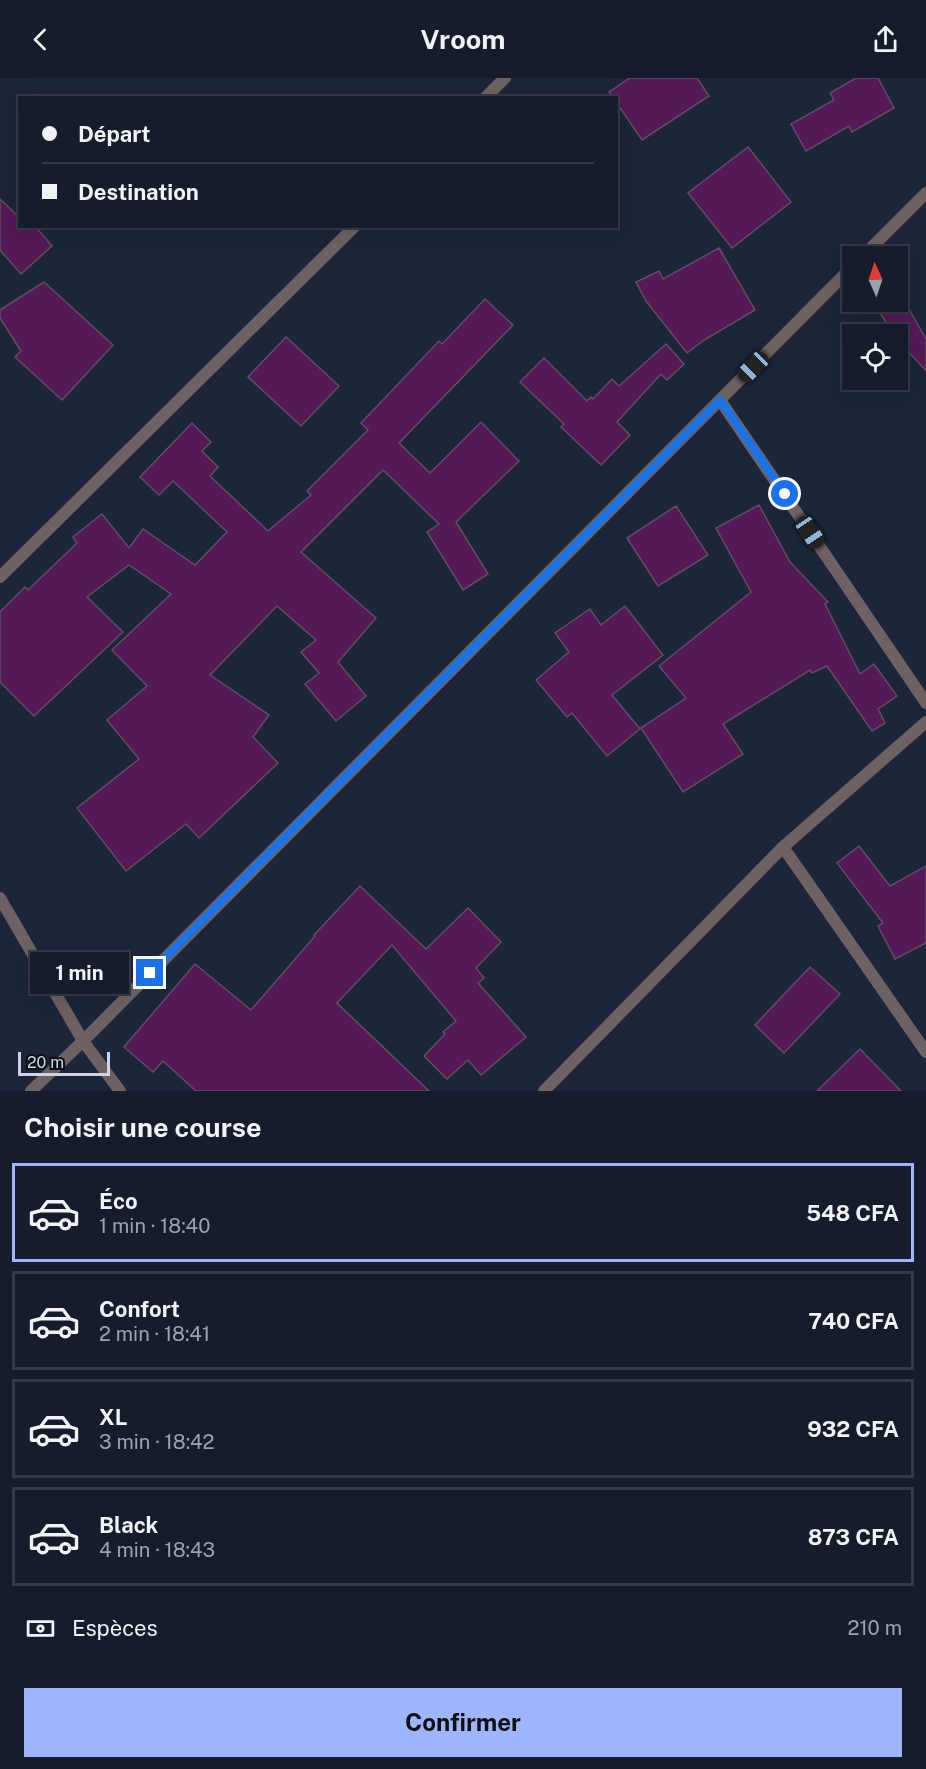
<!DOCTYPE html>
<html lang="fr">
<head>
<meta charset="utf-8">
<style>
  body { margin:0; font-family:"Public Sans",sans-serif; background:#1e2533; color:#f1f3f6; height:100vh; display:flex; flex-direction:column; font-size:22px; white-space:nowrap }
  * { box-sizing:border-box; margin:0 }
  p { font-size:20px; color:#9da1a9 }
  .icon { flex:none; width:33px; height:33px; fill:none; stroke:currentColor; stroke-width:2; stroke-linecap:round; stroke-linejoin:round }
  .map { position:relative; height:1013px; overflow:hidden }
  .sheet { display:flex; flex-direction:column; background:#151c2b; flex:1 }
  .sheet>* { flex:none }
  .banner { position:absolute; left:18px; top:18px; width:600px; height:132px; border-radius:0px; box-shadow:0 6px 24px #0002,0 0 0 2px #343a47; display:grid; align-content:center; height:132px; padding:0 24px; background:#151c2b }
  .needle { width:39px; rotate:357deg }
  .buttons { position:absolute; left:842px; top:168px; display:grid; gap:12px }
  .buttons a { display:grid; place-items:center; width:66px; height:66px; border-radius:0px; background:#151c2b; box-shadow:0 6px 24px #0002,0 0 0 2px #343a47; font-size:30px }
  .scale { position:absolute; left:18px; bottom:15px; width:92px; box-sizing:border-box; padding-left:6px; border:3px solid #ced4e2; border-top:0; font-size:16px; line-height:21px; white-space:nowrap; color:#ced4e2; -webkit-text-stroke:4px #0a0e17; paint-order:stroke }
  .end { position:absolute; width:27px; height:27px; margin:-14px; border:8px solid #1a73e8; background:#fff; box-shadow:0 0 0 3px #fff }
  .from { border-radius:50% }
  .bubble { position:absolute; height:42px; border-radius:0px; background:#151c2b; box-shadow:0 6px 24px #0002,0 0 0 2px #343a47; font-size:20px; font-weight:700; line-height:42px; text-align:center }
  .car { position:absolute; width:18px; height:36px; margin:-18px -9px; border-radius:8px; box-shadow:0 0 4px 2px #0007; background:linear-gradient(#222 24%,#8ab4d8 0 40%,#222 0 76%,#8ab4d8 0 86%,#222 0) }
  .banner b { display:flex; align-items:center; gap:21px; height:57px; font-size:22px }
  .banner b+b { border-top:2px solid #343a47 }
  .banner i { width:15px; height:15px; background:#f1f3f6 }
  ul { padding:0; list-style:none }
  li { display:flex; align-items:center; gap:18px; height:99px; margin:0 12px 9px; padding:0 12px; border:3px solid #343a47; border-radius:0px }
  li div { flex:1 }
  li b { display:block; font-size:22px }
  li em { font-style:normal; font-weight:700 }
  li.current { border-color:#9eb4fd }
  li>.icon { width:54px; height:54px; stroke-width:1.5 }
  h2 { padding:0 24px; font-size:27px; line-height:72px }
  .pay { display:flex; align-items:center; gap:15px; height:66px; padding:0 24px; font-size:22px }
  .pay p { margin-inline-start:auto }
  .cta { display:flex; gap:12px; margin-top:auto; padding:12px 24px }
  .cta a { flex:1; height:69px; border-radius:0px; background:#9eb4fd; color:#111; font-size:24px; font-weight:700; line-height:69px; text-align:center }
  header { display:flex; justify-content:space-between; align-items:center; height:78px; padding:0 24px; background:#151c2b; font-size:27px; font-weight:700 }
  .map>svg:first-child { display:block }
</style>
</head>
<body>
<header><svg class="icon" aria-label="back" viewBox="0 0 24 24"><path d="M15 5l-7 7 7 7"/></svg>Vroom<svg class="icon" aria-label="share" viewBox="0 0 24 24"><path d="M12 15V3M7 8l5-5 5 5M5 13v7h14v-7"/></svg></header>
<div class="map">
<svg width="926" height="1013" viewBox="0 0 926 1013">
  <rect width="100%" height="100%" fill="#1c2539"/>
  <g fill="#551957" stroke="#614e61" stroke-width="1.5">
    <path d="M 630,0 L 697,0 L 709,18 L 642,62 L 616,24 L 616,20 L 613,20 L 609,14 Z"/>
    <path d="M 856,0 L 878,0 L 894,30 L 852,54 L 849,48 L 806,73 L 791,46 L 834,22 L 830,15 Z"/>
    <path d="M 748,69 L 791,124 L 732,170 L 688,115 Z"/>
    <path d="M 0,121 L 20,140 L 20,148 L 35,148 L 52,168 L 21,196 L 0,172 Z"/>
    <path d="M 719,170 L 755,232 L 704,262 L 687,275 L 646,223 L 636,204 L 659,193 L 663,201 Z"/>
    <path d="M 44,204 L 113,267 L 62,322 L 15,279 L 21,273 L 0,240 L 0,232 Z"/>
    <path d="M 485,221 L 513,247 L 399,365 L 430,395 L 481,344 L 519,383 L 456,444 L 488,496 L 463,512 L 427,454 L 439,446 L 383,392 L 301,474 L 376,540 L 338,584 L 366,618 L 336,643 L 305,606 L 319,595 L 301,574 L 316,562 L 277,528 L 210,597 L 269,637 L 253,659 L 278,685 L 199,760 L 186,746 L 126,793 L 77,730 L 139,681 L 107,642 L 147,608 L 112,572 L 171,516 L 129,487 L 87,519 L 123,554 L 34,638 L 0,604 L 0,534 L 25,509 L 28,512 L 77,465 L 73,459 L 102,436 L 129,470 L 143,451 L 195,487 L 227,454 L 173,403 L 159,417 L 140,399 L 192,345 L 211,364 L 202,373 L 218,389 L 210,398 L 268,453 L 311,417 L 307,413 L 368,352 L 361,345 L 439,263 L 442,266 Z"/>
    <path d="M 874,224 L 905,224 L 926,261 L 926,293 L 897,261 L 897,256 L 892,255 Z"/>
    <path d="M 286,259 L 339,308 L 301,348 L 248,299 Z"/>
    <path d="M 666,266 L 684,286 L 667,302 L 661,296 L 617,344 L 630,357 L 601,387 L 561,349 L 564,346 L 520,304 L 544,280 L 587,323 L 591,319 L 593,321 L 612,301 L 619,308 Z"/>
    <path d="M 759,427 L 790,484 L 828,524 L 825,526 L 860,596 L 874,586 L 897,618 L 878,631 L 885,645 L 872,653 L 827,588 L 812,595 L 810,592 L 723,646 L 743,676 L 683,714 L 641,650 L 686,620 L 659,588 L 751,514 L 716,450 Z"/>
    <path d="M 676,428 L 708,477 L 658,508 L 627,460 Z"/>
    <path d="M 625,528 L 663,577 L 612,617 L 640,651 L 607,678 L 572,635 L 567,639 L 536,602 L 569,574 L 555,555 L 590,531 L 601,547 Z"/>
    <path d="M 859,768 L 890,808 L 926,788 L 926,865 L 895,881 L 878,848 L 883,845 L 837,785 Z"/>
    <path d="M 360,808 L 426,871 L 468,830 L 501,864 L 476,890 L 484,900 L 478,905 L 526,959 L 481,997 L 468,982 L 447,1001 L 424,978 L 445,956 L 443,954 L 456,943 L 392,867 L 337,925 L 429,1013 L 196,1013 L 163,983 L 153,994 L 124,969 L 195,886 L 251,932 L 315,858 L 314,857 Z"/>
    <path d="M 810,889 L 840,916 L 784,975 L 755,947 Z"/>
    <path d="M 860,971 L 901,1013 L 817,1013 Z"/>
  </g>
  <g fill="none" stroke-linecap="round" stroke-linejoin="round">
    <g stroke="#6e6162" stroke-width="12">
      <path d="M 485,20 L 505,0"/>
      <path d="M 863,178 L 926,115"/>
      <path d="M 720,322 L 926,625"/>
      <path d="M 0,499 L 355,148"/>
      <path d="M 783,769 L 926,974"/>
      <path d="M 0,820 L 83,963 L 120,1013"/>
      <path d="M 31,1013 L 83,963 L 852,189"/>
      <path d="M 544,1013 L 783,769 L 926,644"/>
    </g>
  </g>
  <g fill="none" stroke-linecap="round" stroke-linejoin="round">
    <path stroke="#1a73e8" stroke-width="8" d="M 150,895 L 720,322 L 785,416"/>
  </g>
</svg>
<div class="buttons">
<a><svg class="needle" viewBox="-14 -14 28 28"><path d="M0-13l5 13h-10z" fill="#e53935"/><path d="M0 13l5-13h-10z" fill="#9da1a9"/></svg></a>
<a><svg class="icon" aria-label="locate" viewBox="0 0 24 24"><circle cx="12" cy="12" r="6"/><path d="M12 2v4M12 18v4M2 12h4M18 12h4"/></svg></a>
</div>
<div class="scale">20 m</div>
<i class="end from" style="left:785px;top:416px"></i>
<i class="end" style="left:150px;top:895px"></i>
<div class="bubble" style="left:30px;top:874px;width:99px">1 min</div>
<i class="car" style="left:753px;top:289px;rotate:225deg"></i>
<i class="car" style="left:810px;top:454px;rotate:146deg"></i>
<div class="banner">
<b><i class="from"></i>Départ</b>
<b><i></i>Destination</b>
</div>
</div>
<section class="sheet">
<h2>Choisir une course</h2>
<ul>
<li class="current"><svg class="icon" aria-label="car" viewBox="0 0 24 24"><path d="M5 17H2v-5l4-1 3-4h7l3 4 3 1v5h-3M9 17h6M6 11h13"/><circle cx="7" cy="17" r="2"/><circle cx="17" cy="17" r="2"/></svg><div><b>Éco</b><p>1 min · 18:40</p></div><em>548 CFA</em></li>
<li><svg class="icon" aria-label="car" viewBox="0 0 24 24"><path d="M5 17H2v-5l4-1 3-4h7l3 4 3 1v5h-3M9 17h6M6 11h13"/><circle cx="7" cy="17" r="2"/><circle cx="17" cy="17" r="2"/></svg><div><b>Confort</b><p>2 min · 18:41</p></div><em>740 CFA</em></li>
<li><svg class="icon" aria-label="car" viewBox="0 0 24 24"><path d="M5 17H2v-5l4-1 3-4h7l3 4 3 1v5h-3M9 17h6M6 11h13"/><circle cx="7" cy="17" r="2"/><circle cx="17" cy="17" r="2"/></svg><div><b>XL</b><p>3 min · 18:42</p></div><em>932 CFA</em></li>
<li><svg class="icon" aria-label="car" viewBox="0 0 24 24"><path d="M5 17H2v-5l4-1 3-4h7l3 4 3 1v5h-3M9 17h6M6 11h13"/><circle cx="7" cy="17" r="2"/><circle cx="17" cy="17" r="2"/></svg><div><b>Black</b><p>4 min · 18:43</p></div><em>873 CFA</em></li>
</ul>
<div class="pay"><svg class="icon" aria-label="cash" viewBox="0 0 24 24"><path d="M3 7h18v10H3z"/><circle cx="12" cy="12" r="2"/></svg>Espèces<p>210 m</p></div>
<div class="cta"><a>Confirmer</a></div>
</section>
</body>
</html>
